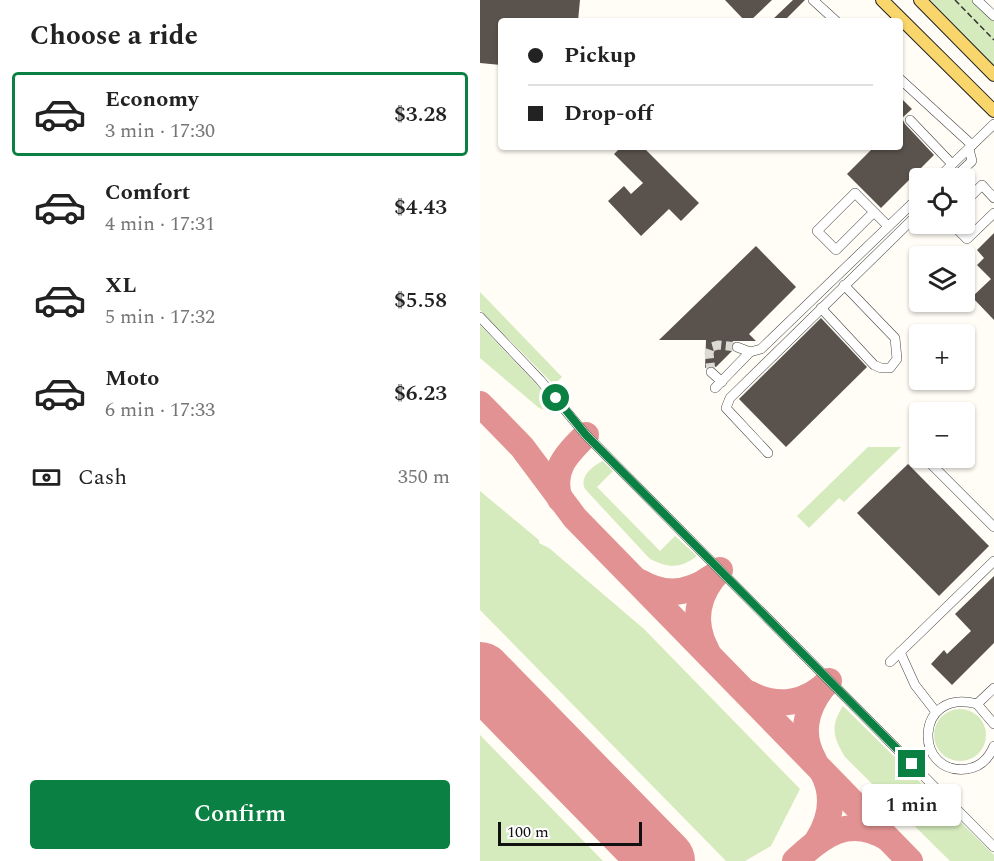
<!DOCTYPE html>
<html lang="en">
<head>
<meta charset="utf-8">
<style>
  body { margin:0; font-family:Spectral,serif; background:#f2f2f2; color:#222; height:100vh; display:flex; flex-direction:column; font-size:22px; white-space:nowrap }
  * { box-sizing:border-box; margin:0 }
  p { font-size:20px; color:#767676 }
  .icon { flex:none; width:33px; height:33px; fill:none; stroke:currentColor; stroke-width:2; stroke-linecap:round; stroke-linejoin:round }
  .map { position:relative; flex:1; overflow:hidden }
  .sheet { display:flex; flex-direction:column; background:#fff; width:480px }
  .sheet>* { flex:none }
  .hud { position:absolute; left:18px; top:18px; width:405px; height:132px; border-radius:6px; box-shadow:0 2px 4px #0004; display:grid; align-content:center; height:132px; padding:0 30px; background:#fff }
  .buttons { position:absolute; left:429px; top:168px; display:grid; gap:12px }
  .buttons a { display:grid; place-items:center; width:66px; height:66px; border-radius:6px; background:#fff; box-shadow:0 2px 4px #0004; font-size:30px }
  .scale { position:absolute; left:18px; bottom:15px; width:144px; box-sizing:border-box; padding-left:6px; border:3px solid #111; border-top:0; font-size:16px; line-height:21px; white-space:nowrap; color:#111; -webkit-text-stroke:4px #fff; paint-order:stroke }
  .end { position:absolute; width:27px; height:27px; margin:-14px; border:8px solid #0b8043; background:#fff; box-shadow:0 0 0 3px #fff }
  .from { border-radius:50% }
  .bubble { position:absolute; height:42px; border-radius:6px; background:#fff; box-shadow:0 2px 4px #0004; font-size:20px; font-weight:600; line-height:42px; text-align:center }
  .hud b { display:flex; align-items:center; gap:21px; height:57px; font-size:22px }
  .hud b+b { border-top:2px solid #e0e0e0 }
  .hud i { width:15px; height:15px; background:#222 }
  ul { padding:0; list-style:none }
  li { display:flex; align-items:center; gap:18px; height:84px; margin:0 12px 9px; padding:0 18px; border:3px solid transparent; border-radius:6px }
  li div { flex:1 }
  li b { display:block; font-size:22px }
  li em { font-style:normal; font-weight:600 }
  li.active { border-color:#0b8043 }
  li>.icon { width:54px; height:54px; stroke-width:1.5 }
  h2 { padding:0 30px; font-size:27px; line-height:72px }
  .pay { display:flex; align-items:center; gap:15px; height:66px; padding:0 30px; font-size:22px }
  .pay p { margin-inline-start:auto }
  .cta { display:flex; gap:12px; margin-top:auto; padding:12px 30px }
  .cta a { flex:1; height:69px; border-radius:6px; background:#0b8043; color:#fff; font-size:24px; font-weight:600; line-height:69px; text-align:center }
  main { display:flex; flex:1; min-height:0 }
  .map>svg:first-child { display:block }
</style>
</head>
<body>
<main>
<section class="sheet">
<h2>Choose a ride</h2>
<ul>
<li class="active"><svg class="icon" aria-label="car" viewBox="0 0 24 24"><path d="M5 17H2v-5l4-1 3-4h7l3 4 3 1v5h-3M9 17h6M6 11h13"/><circle cx="7" cy="17" r="2"/><circle cx="17" cy="17" r="2"/></svg><div><b>Economy</b><p>3 min · 17:30</p></div><em>$3.28</em></li>
<li><svg class="icon" aria-label="car" viewBox="0 0 24 24"><path d="M5 17H2v-5l4-1 3-4h7l3 4 3 1v5h-3M9 17h6M6 11h13"/><circle cx="7" cy="17" r="2"/><circle cx="17" cy="17" r="2"/></svg><div><b>Comfort</b><p>4 min · 17:31</p></div><em>$4.43</em></li>
<li><svg class="icon" aria-label="car" viewBox="0 0 24 24"><path d="M5 17H2v-5l4-1 3-4h7l3 4 3 1v5h-3M9 17h6M6 11h13"/><circle cx="7" cy="17" r="2"/><circle cx="17" cy="17" r="2"/></svg><div><b>XL</b><p>5 min · 17:32</p></div><em>$5.58</em></li>
<li><svg class="icon" aria-label="car" viewBox="0 0 24 24"><path d="M5 17H2v-5l4-1 3-4h7l3 4 3 1v5h-3M9 17h6M6 11h13"/><circle cx="7" cy="17" r="2"/><circle cx="17" cy="17" r="2"/></svg><div><b>Moto</b><p>6 min · 17:33</p></div><em>$6.23</em></li>
</ul>
<div class="pay"><svg class="icon" aria-label="cash" viewBox="0 0 24 24"><path d="M3 7h18v10H3z"/><circle cx="12" cy="12" r="2"/></svg>Cash<p>350 m</p></div>
<div class="cta"><a>Confirm</a></div>
</section>
<div class="map">
<svg width="514" height="861" viewBox="0 0 514 861">
  <rect width="100%" height="100%" fill="#fffdf5"/>
  <g fill="#d5ebbd">
    <path d="M 448,0 L 496,0 L 514,17 L 514,67 Z"/>
    <path d="M 0,292 L 82,377 L 74,385 L 0,310 Z"/>
    <path d="M 0,325 L 78,407 L 71,412 L 59,408 L 0,358 Z"/>
    <path d="M 388,447 L 421,447 L 364,502 L 359,498 L 329,528 L 317,516 Z"/>
    <path d="M 123,461 L 133,471 L 117,487 L 180,551 L 195,536 L 217,556 C 200,569 188,568 170,559 L 105,489 C 99,477 112,466 123,461 Z"/>
    <path d="M 0,491 L 59,540 L 59,543 L 69,548 L 164,629 L 320,789 L 291,846 L 265,861 L 246,861 L 0,610 Z"/>
    <path d="M 363,706 L 514,855 L 514,861 L 470,861 L 365,757 C 353,737 350,726 363,706 Z"/>
    <circle cx="480" cy="735" r="26"/>
    <path d="M 0,735 L 123,861 L 0,861 Z"/>
  </g>
  <g fill="none" stroke-linecap="round" stroke-linejoin="round">
    <g stroke="#e29292" stroke-width="26">
      <path d="M 0,404 L 42,447 L 95,518 L 430,861"/>
      <path d="M 80,499 C 70,470 87,454 106,435"/>
      <path d="M 160,582 C 185,597 209,594 232,577"/>
      <path d="M 227,651 C 211,622 217,593 240,570"/>
      <path d="M 268,693 C 297,709 327,704 349,681"/>
      <path d="M 334,760 C 320,736 325,710 342,688"/>
      <path d="M 337,841 C 351,819 355,796 343,773"/>
      <path d="M 315,861 C 343,835 369,815 407,838"/>
    </g>
    <path stroke="#e29292" stroke-width="64" d="M 0,674 L 183,861"/>
  </g>
  <g fill="#5a524d">
    <path d="M 0,0 L 100,0 L 98,21 L 21,21 L 21,65 L 0,63 Z"/>
    <path d="M 245,0 L 292,0 L 270,21 L 265,21 Z"/>
    <path d="M 313,0 L 325,0 L 304,21 L 291,21 Z"/>
    <path d="M 420,97 L 432,109 L 422,118 L 425,124 L 454,155 L 401,208 L 367,174 L 394,147 L 420,147 Z"/>
    <path d="M 141,147 L 163,147 L 219,203 L 201,221 L 189,209 L 161,236 L 128,201 L 144,186 L 151,194 L 163,183 L 134,154 Z"/>
    <path d="M 514,233 L 514,320 L 492,297 L 511,279 L 497,265 L 504,258 L 497,250 Z"/>
    <path d="M 276,246 L 316,287 L 269,334 L 276,341 L 253,341 L 251,345 L 252,351 L 236,367 L 230,365 L 225,368 L 226,340 L 179,340 Z"/>
    <path d="M 341,318 L 387,367 L 306,447 L 259,399 Z"/>
    <path d="M 428,464 L 509,546 L 459,596 L 377,513 Z"/>
    <path d="M 514,576 L 514,643 L 472,685 L 451,664 L 464,650 L 467,654 L 491,631 L 475,614 Z"/>
  </g>
  <g fill="none" stroke-linecap="round" stroke-linejoin="round">
    <path stroke="#dbdad3" stroke-width="9" stroke-dasharray="9 4.5" stroke-linecap="butt" d="M 231,372 L 229,353 L 231,347 L 238,345 L 257,347"/>
    <defs>
      <g id="minor">
        <path d="M 333,0 L 356,21"/>
        <path d="M 497,0 L 514,16"/>
        <path d="M 420,79 L 492,145"/>
        <path d="M 430,120 L 472,164"/>
        <path d="M 458,178 L 514,124"/>
        <path d="M 474,178 L 492,161 L 489,149"/>
        <path d="M 484,203 L 502,185 L 514,198"/>
        <path d="M 394,212 L 356,250 L 337,231 L 375,193 L 408,226"/>
        <path d="M 472,224 L 487,239 L 514,213"/>
        <path d="M 341,308 L 394,365 L 401,368 L 410,368 L 417,359 L 415,338 L 364,285"/>
        <path d="M 0,317 L 60,380 L 106,435 L 514,847"/>
        <path d="M 257,347 L 270,352"/>
        <path d="M 231,372 L 242,382"/>
        <path d="M 235,388 L 270,352 L 281,349 L 440,196"/>
        <path d="M 288,453 L 246,408 L 250,398 L 440,212"/>
        <path d="M 452,465 L 514,527"/>
        <path d="M 420,652 L 435,685 L 456,712"/>
        <path d="M 410,662 L 514,561"/>
        <path d="M 497,704 L 514,688"/>
        <path d="M 514,724 L 497,704 C 434,687 433,776 487,769 C 501,767 509,758 514,746"/>
      </g>
      <g id="major">
        <path d="M 402,0 L 514,111"/>
        <path d="M 440,0 L 514,75"/>
      </g>
    </defs>
    <use href="#minor" stroke="#444" stroke-width="10"/>
    <use href="#major" stroke="#222" stroke-width="14"/>
    <path stroke="#333" stroke-width="1.5" stroke-dasharray="6 3" stroke-linecap="butt" d="M 475,0 L 514,40"/>
    <use href="#minor" stroke="#fff" stroke-width="9"/>
    <use href="#major" stroke="#f9d66b" stroke-width="12"/>
  </g>
  <g fill="none" stroke-linecap="round" stroke-linejoin="round">
    <path stroke="#0b8043" stroke-width="8" d="M 76,398 L 106,435 L 432,764"/>
  </g>
</svg>
<div class="buttons">
<a><svg class="icon" aria-label="locate" viewBox="0 0 24 24"><circle cx="12" cy="12" r="6"/><path d="M12 2v4M12 18v4M2 12h4M18 12h4"/></svg></a>
<a><svg class="icon" aria-label="layers" viewBox="0 0 24 24"><path d="M12 4l9 5-9 5-9-5zM3 14l9 5 9-5"/></svg></a>
<a>+</a>
<a>−</a>
</div>
<div class="scale">100 m</div>
<i class="end from" style="left:76px;top:398px"></i>
<i class="end" style="left:432px;top:764px"></i>
<div class="bubble" style="left:382px;top:784px;width:99px">1 min</div>
<div class="hud">
<b><i class="from"></i>Pickup</b>
<b><i></i>Drop-off</b>
</div>
</div>
</main>
</body>
</html>
